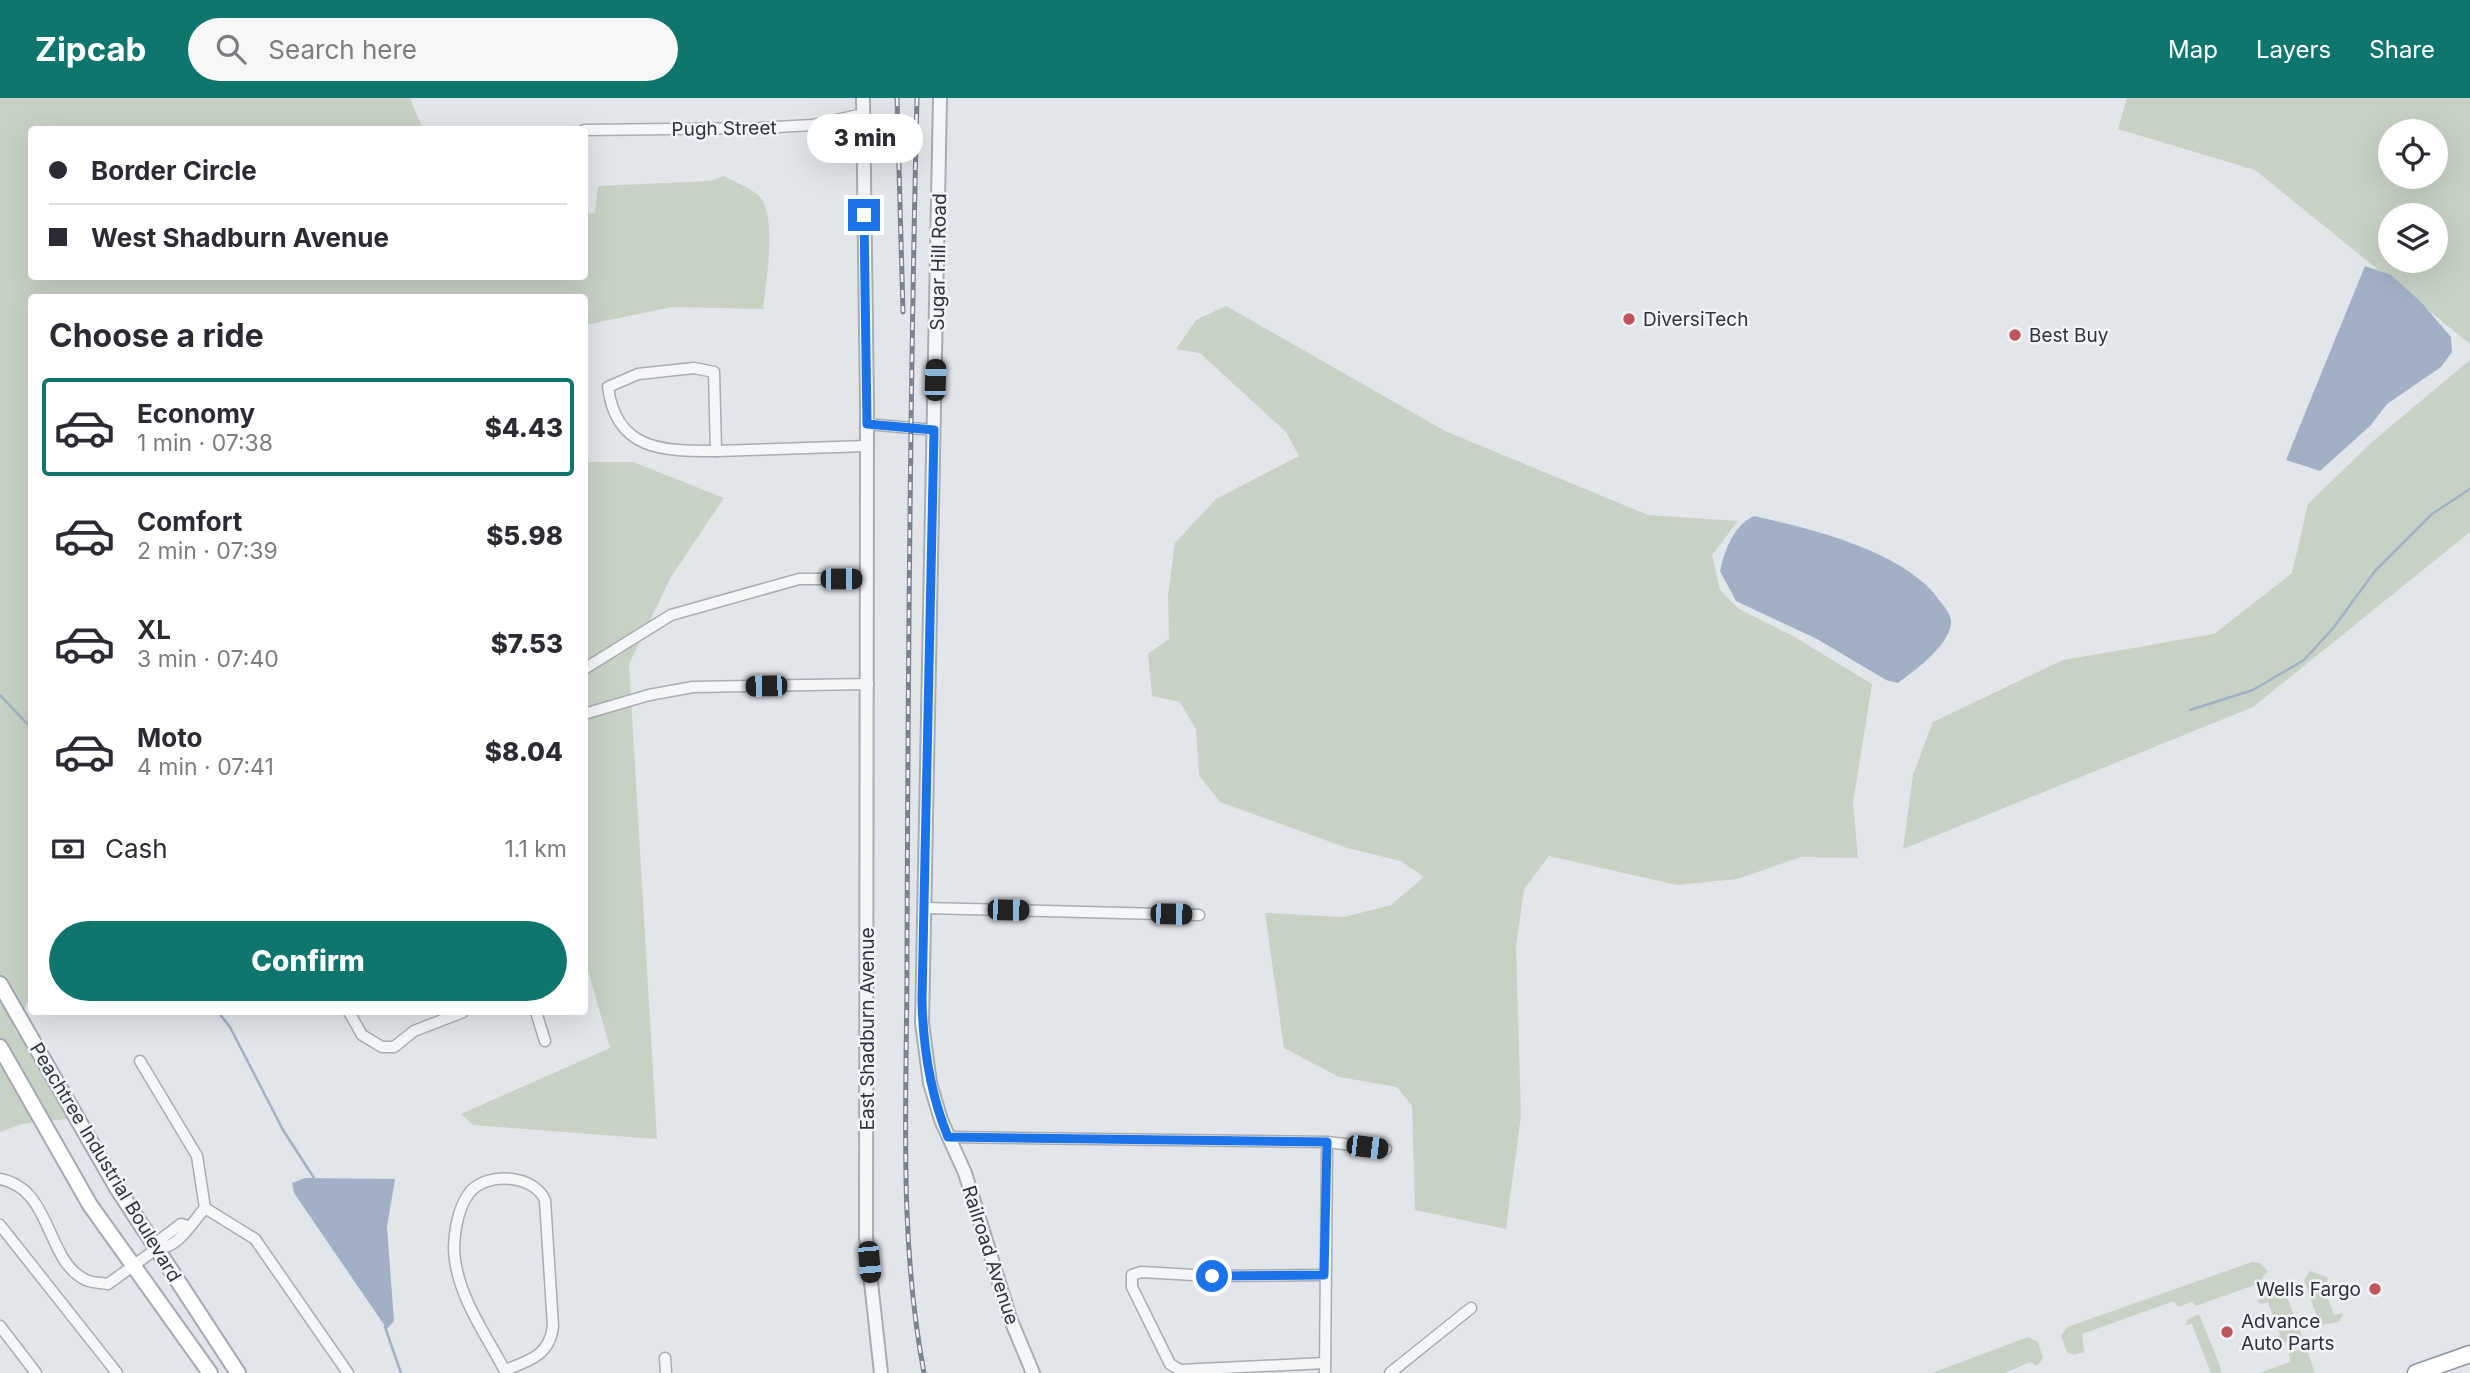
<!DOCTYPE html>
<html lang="en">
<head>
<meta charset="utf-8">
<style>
  body { margin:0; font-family:Inter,sans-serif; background:#f7f7f7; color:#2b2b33; height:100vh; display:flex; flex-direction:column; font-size:26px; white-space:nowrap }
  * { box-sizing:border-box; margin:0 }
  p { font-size:23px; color:#7c7c81 }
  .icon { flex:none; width:38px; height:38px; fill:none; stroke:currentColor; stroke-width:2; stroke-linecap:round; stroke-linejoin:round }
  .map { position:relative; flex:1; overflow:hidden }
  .drawer { position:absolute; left:28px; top:196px; width:560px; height:721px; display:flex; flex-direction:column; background:#fff; border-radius:7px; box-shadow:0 7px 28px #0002 }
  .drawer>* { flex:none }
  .top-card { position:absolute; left:28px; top:28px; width:560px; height:154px; border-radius:7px; box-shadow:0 7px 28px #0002; display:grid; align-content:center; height:154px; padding:0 21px; background:#fff }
  .buttons { position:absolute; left:2378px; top:21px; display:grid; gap:14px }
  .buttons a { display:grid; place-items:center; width:70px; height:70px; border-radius:50%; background:#fff; box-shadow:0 7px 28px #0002; font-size:35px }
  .end { position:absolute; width:32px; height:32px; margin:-16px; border:9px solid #1a73e8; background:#fff; box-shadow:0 0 0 4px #fff }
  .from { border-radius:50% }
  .bubble { position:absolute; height:49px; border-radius:24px; background:#fff; box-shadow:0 7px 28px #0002; font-size:23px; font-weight:800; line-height:49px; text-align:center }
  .car { position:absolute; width:21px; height:42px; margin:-21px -10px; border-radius:9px; box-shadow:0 0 5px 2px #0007; background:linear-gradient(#222 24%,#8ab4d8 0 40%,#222 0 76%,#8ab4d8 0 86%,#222 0) }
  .top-card b { display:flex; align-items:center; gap:24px; height:66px; font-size:26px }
  .top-card b+b { border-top:2px solid #e1e1e2 }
  .top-card i { width:18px; height:18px; background:#2b2b33 }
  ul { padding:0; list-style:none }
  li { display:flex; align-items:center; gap:21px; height:98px; margin:0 14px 10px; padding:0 7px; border:4px solid transparent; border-radius:7px }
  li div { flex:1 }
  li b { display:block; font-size:26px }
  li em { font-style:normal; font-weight:800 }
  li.current { border-color:#0f766e }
  li>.icon { width:63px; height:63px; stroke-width:1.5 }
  h2 { padding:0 21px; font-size:32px; line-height:84px }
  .pay { display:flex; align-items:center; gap:18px; height:77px; padding:0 21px; font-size:26px }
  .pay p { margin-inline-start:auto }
  .cta { display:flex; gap:14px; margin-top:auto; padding:14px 21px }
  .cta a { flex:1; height:80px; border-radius:42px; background:#0f766e; color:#fff; font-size:28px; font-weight:800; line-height:80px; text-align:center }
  header { display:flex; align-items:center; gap:42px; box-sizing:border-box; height:98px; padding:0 35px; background:#0f766e; color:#fff }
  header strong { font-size:33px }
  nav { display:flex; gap:38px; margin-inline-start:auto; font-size:24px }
  .search { width:490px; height:63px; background:#f7f7f7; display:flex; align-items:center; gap:18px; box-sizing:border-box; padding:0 24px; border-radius:38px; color:#7c7c81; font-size:26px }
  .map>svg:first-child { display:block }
</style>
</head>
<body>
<header>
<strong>Zipcab</strong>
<div class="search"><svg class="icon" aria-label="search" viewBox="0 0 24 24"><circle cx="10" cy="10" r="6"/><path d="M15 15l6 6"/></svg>Search here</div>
<nav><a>Map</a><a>Layers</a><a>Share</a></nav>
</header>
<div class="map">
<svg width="2470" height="1275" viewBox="0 0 2470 1275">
  <rect width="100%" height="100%" fill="#e2e5e9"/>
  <g fill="#c7d2c4" fill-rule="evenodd">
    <path d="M 0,0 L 410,0 L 423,31 L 32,32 L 32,178 L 584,178 L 585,116 L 595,115 L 598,88 L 710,83 L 724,78 C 734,84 749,89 758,97 C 778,114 766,186 763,211 L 672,209 L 585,227 L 584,200 L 32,200 L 32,895 L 14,931 L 83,1019 L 22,1026 L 0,1034 Z"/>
    <path d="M 2127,0 L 2470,0 L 2470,246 L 2255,72 L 2118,31 ZM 2390,33 L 2436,33 L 2436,79 L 2390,79 ZM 2390,117 L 2436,117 L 2436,163 L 2390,163 Z"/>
    <path d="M 1226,208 L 1445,333 L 1648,417 L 1738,423 L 1712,457 L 1720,492 L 1739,511 L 1793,538 L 1872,586 L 1853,705 L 1858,760 L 1801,759 L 1737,781 L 1677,787 L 1549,758 L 1524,791 L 1516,849 L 1521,1017 L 1506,1131 L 1415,1112 L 1412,1008 L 1397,989 L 1339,979 L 1284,950 L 1265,815 L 1344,819 L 1391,807 L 1424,779 L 1401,763 L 1347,750 L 1220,704 L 1199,677 L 1196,631 L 1180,604 L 1152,598 L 1148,556 L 1169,541 L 1168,498 L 1175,445 L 1216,401 L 1299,358 L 1286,334 L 1200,255 L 1176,251 L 1196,222 Z"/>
    <path d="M 2470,262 L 2470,434 L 2253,609 L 1903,751 L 1913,677 L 1933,624 L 2063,562 L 2214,536 L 2292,475 L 2308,406 L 2372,344 Z"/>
    <path d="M 584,364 L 633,364 L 724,400 L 671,479 L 629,566 L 657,1041 L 473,1027 L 461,1016 L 610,950 L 584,858 Z"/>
    <path d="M 2252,1164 L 2260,1165 L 2268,1173 L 2257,1186 L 2196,1208 L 2192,1204 L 2178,1209 L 2174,1203 L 2082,1236 L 2084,1254 L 2074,1257 L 2067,1254 L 2061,1238 L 2067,1229 Z"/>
    <path d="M 2310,1173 L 2327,1179 L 2328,1183 L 2323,1186 L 2334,1217 L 2343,1215 L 2339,1224 L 2320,1227 L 2304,1182 Z"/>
    <path d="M 2282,1186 L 2302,1238 L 2279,1247 L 2273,1243 L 2280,1237 L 2268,1204 L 2261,1206 L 2257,1203 Z"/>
    <path d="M 2199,1216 L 2220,1268 L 2221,1275 L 2211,1275 L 2192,1226 L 2185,1227 L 2188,1221 Z"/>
    <path d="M 2028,1239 L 2038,1244 L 2043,1260 L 2037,1268 L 2030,1264 L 2005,1275 L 1932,1275 Z"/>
    <path d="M 2303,1250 L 2307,1252 L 2315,1275 L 2259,1275 L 2290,1264 L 2289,1255 Z"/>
  </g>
  <g fill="#a1b0c5">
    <path d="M 2365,168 L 2391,177 L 2421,204 L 2451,239 L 2452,254 L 2441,269 L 2387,306 L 2371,327 L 2320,373 L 2286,362 Z"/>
    <path d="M 1754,418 C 1812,431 1905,453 1940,503 C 1945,510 1952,517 1951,526 C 1948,549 1914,573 1898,585 L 1886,582 L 1817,541 L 1736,503 L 1720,473 C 1725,452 1733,428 1754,418 Z"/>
    <path d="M 305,1080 L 395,1081 L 387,1129 L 394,1223 L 387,1231 L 294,1095 L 292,1085 Z"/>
  </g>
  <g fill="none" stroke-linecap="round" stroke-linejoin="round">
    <g stroke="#a1b0c5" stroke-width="2.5">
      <path d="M 0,597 L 32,631"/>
      <path d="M 2190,612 L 2253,592 L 2304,562 L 2334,529 L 2375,473 L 2432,416 L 2470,391"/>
      <path d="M 218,914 L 230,929 L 283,1032 L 314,1080"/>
      <path d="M 385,1229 L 401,1275"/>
    </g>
    <defs>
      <g id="minor">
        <path d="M 584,32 L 759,30 L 813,27 L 863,16"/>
        <path d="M 694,270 L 714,274 L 716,353 C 663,353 616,353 608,289 L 638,276 Z"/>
        <path d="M 867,326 L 934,332"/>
        <path d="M 716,353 L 866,348"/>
        <path d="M 584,571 L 671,517 L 799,481 L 867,481"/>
        <path d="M 584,616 L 649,597 L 693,589 L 868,586"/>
        <path d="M 926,810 L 1199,817"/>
        <path d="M 349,914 L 362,937 L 382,949 L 394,949 L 414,933 L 463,914"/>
        <path d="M 536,914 L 545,943"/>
        <path d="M 140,963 L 197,1058 L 205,1110"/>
        <path d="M 948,1039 L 1327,1044 L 1386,1051"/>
        <path d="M 0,1081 C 53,1091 45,1163 86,1182 C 92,1185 102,1185 108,1186 L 159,1149 C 177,1152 194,1122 205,1110"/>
        <path d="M 205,1110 L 255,1141 L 348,1275"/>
        <path d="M 0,1127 L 117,1275"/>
        <path d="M 159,1149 L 161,1141 L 181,1126 L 188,1128"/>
        <path d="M 1324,1177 L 1212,1178 L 1141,1174 L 1132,1177 L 1132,1189 L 1170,1266 L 1180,1272 L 1325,1265"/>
        <path d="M 0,1228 L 36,1275"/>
        <path d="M 665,1260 L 666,1275"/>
        <path d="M 505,1272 C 529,1263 550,1257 553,1228 L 545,1102 C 534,1077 488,1073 470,1094 C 457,1110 452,1142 455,1162 C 461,1204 487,1238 506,1275"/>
        <path d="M 1325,1275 L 1327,1044"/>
        <path d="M 1390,1275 L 1471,1210"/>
      </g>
      <g id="tertiary">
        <path d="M 863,0 L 867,308 L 866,1139 L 881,1275"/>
        <path d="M 940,0 L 922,925 L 930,985 L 941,1022 L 965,1075 L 1010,1220 L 1033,1275"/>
      </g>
      <g id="primary">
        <path d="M 0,886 L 117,1090 L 238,1275"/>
        <path d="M 0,949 L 90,1107 L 210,1275"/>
      </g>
      <path id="trunk" d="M 2416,1275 L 2470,1256"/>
    </defs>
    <use href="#minor" stroke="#a8acb3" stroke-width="13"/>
    <use href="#tertiary" stroke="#a8acb3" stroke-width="16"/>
    <use href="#primary" stroke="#a3a9b4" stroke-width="18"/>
    <use href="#trunk" stroke="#8b929e" stroke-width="19"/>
    <use href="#minor" stroke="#f5f6f8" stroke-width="10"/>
    <use href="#tertiary" stroke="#f5f6f8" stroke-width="12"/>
    <use href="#primary" stroke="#fff" stroke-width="14"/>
    <use href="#trunk" stroke="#fff" stroke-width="16"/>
    <defs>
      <g id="rail">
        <path d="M 897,0 L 903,214"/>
        <path d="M 917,0 C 910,286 908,573 907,859 C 907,999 898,1137 924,1275"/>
      </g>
    </defs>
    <use href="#rail" stroke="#7d8491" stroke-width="5"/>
    <use href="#rail" stroke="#f2f4f7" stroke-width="2.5" stroke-dasharray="8" stroke-linecap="butt"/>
  </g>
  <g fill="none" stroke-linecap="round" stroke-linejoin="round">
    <path stroke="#1a73e8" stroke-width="9" d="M 864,117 L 867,326 L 934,332 L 922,902 C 923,949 930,995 948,1039 L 1327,1044 L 1324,1177 L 1212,1178"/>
  </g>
  <g fill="#c0555e" stroke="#f2f4f7" stroke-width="2.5">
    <circle cx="1629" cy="221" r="7"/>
    <circle cx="2015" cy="237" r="7"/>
    <circle cx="2375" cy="1191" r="7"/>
    <circle cx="2227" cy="1234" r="7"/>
  </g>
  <g text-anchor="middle" stroke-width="5" stroke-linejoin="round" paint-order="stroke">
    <g font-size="19" fill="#2c323f" stroke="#f2f4f7">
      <text transform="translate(724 30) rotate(-1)" y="7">Pugh Street</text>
      <text transform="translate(938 164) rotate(-89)" y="7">Sugar Hill Road</text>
      <text transform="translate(867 931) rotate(-90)" y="7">East Shadburn Avenue</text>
      <text transform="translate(106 1064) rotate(59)" y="7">Peachtree Industrial Boulevard</text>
      <text transform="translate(991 1157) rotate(72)" y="7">Railroad Avenue</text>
    </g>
    <g font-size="19" fill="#2c323f" stroke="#f2f4f7" text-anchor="start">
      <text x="1643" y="228">DiversiTech</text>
      <text x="2029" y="244">Best Buy</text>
      <text x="2361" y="1198" text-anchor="end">Wells Fargo</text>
      <text x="2241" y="1230">Advance<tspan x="2241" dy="22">Auto Parts</tspan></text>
    </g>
  </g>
</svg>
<div class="buttons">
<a><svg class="icon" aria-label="locate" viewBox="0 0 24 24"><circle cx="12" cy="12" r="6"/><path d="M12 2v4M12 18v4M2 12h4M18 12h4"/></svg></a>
<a><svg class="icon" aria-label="layers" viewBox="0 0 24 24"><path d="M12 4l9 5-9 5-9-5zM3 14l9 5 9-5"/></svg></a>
</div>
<i class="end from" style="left:1212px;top:1178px"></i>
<i class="end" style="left:864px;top:117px"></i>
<div class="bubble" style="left:807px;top:16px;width:116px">3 min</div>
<i class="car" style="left:935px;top:282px;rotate:2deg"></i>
<i class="car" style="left:841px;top:481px;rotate:90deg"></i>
<i class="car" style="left:766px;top:588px;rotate:269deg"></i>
<i class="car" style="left:1008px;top:812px;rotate:91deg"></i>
<i class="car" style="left:1171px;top:816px;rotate:91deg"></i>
<i class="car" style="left:1367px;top:1049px;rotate:97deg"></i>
<i class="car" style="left:869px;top:1164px;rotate:175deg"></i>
<div class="top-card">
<b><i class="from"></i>Border Circle</b>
<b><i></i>West Shadburn Avenue</b>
</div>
<section class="drawer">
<h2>Choose a ride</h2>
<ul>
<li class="current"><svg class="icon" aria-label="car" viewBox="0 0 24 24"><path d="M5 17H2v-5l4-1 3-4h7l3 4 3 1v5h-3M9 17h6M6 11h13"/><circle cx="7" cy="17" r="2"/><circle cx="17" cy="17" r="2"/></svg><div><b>Economy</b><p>1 min · 07:38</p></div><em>$4.43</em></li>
<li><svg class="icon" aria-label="car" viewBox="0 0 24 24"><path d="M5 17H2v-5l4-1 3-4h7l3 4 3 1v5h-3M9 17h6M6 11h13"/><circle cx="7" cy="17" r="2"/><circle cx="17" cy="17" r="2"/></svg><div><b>Comfort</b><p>2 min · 07:39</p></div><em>$5.98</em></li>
<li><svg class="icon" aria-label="car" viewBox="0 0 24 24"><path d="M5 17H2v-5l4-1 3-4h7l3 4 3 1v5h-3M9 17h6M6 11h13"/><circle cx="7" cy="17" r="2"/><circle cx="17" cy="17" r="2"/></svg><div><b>XL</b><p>3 min · 07:40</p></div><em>$7.53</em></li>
<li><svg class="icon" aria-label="car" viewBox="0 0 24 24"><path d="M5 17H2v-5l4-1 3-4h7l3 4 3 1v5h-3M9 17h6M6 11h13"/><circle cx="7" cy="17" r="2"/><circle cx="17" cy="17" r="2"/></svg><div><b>Moto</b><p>4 min · 07:41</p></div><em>$8.04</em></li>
</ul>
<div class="pay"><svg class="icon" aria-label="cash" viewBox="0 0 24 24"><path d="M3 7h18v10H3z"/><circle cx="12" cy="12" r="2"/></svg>Cash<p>1.1 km</p></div>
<div class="cta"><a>Confirm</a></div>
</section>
</div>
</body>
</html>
